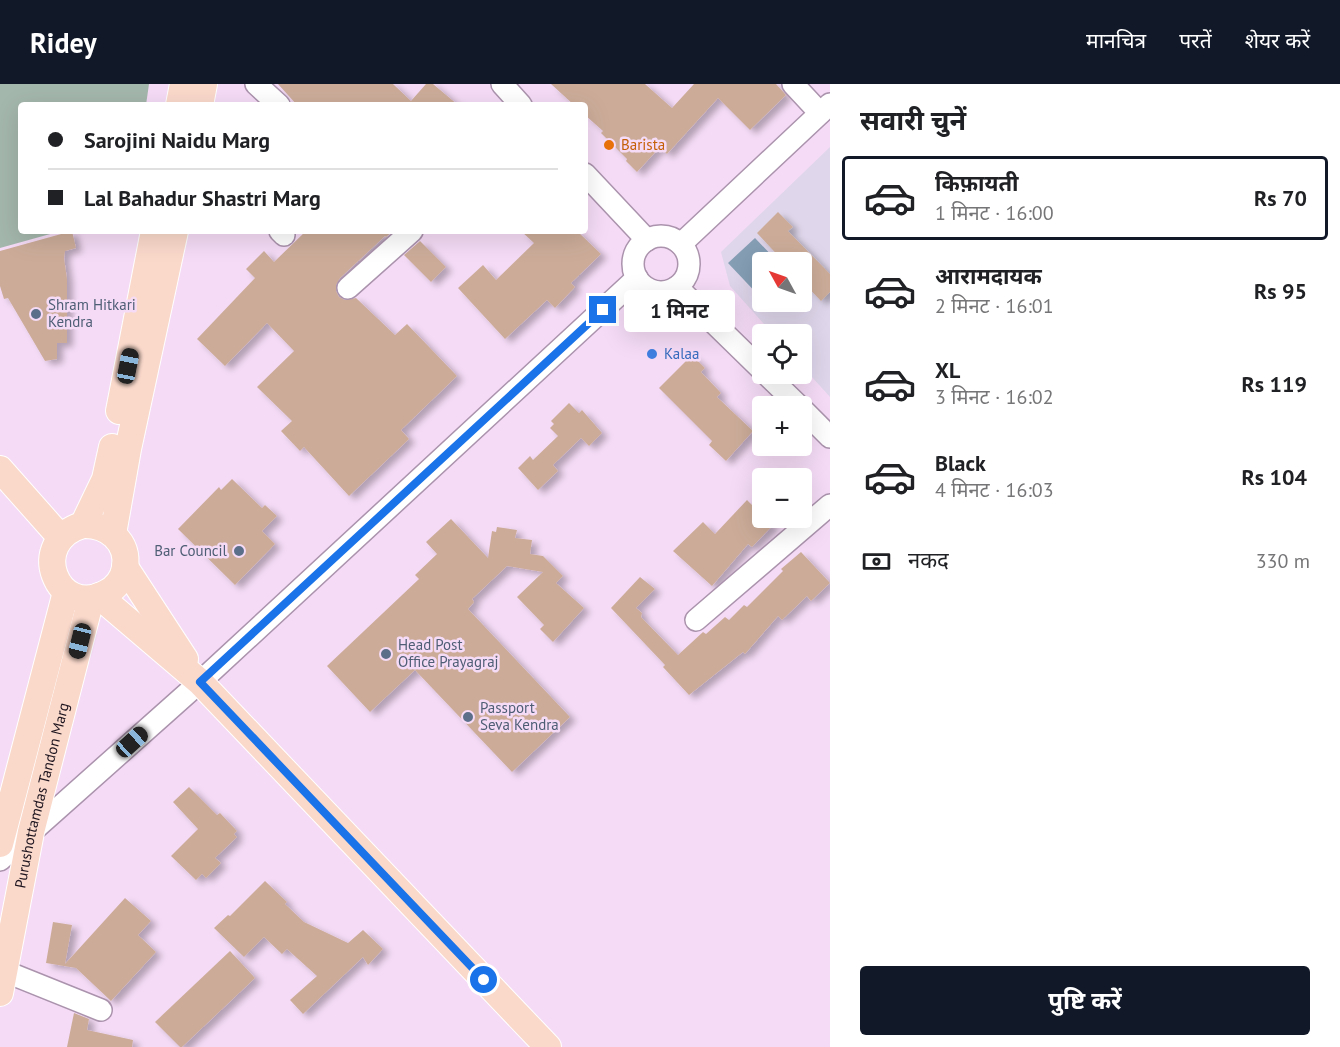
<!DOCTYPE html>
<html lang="hi">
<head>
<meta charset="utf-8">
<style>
  body { margin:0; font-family:"PT Sans","Noto Sans Devanagari",sans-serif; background:#f6f6f6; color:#202124; height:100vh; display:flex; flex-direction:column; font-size:22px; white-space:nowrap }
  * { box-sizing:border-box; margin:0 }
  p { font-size:20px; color:#757577 }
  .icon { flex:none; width:33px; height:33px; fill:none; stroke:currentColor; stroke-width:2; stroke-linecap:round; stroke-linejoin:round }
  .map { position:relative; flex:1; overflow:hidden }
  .side { display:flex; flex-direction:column; background:#fff; width:510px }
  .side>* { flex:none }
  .hud { position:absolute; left:18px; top:18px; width:570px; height:132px; border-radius:6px; box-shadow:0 6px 24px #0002; display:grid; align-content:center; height:132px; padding:0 30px; background:#fff }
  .needle { width:39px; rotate:310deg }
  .fabs { position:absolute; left:752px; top:168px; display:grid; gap:12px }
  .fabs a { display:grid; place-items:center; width:60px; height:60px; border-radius:6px; background:#fff; box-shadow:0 6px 24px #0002; font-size:30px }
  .end { position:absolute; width:27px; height:27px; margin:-14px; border:8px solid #1a73e8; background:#fff; box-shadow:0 0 0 3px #fff }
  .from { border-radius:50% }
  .bubble { position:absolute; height:42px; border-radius:6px; background:#fff; box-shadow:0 6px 24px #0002; font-size:20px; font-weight:700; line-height:42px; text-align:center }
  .car { position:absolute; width:18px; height:36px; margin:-18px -9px; border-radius:8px; box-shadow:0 0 4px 2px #0007; background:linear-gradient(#222 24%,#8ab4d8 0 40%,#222 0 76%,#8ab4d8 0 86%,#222 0) }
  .hud b { display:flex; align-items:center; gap:21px; height:57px; font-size:22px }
  .hud b+b { border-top:2px solid #e0e0e0 }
  .hud i { width:15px; height:15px; background:#202124 }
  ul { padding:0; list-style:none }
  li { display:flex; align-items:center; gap:18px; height:84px; margin:0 12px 9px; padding:0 18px; border:3px solid transparent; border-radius:6px }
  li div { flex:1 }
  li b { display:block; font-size:22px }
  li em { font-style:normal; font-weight:700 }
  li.current { border-color:#111827 }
  li>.icon { width:54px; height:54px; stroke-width:1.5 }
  h2 { padding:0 30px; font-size:27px; line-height:72px }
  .pay { display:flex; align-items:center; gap:15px; height:66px; padding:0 30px; font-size:22px }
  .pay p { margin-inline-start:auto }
  .cta { display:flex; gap:12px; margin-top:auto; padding:12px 30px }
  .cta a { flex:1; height:69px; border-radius:6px; background:#111827; color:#fff; font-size:24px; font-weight:700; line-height:69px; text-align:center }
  header { display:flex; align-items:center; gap:36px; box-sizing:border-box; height:84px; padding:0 30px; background:#111827; color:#fff }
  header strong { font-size:28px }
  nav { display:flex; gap:33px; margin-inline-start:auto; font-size:21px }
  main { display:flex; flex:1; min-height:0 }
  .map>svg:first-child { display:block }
</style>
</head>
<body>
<header>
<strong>Ridey</strong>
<nav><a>मानचित्र</a><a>परतें</a><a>शेयर करें</a></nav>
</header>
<main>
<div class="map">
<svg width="830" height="963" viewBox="0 0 830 963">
  <defs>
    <filter id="shadow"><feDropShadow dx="6" dy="4" stdDeviation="3" flood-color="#0004"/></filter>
  </defs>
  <rect width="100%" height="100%" fill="#f5dbf6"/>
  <path fill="#dfd6eb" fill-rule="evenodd" d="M 830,63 L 830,313 L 801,281 L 801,250 L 773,250 L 730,202 L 721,168 ZM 762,178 L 801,178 L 801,218 L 762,218 Z"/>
  <path fill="#a4b7ac" d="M 0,0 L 149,0 L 146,21 L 21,21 L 21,147 L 61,147 L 0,164 Z"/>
  <path fill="#859eb4" d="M 755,154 L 778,178 L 762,178 L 762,215 L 728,179 Z"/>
  <g fill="#ccac99" filter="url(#shadow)">
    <path d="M 278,0 L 393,0 L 411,17 L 426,0 L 433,0 L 458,21 L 297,21 Z"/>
    <path d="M 551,0 L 645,0 L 672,24 L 694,0 L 776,0 L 786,11 L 750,46 L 718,14 L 667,70 L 660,63 L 637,88 L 626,77 L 627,75 L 601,49 L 603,47 L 585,31 L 585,21 L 574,21 Z"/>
    <path d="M 778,128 L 793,143 L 788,147 L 830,190 L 830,208 L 821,217 L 801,196 L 801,178 L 784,178 L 757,149 Z"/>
    <path d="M 72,147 L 76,164 L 65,167 L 64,174 L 67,195 L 67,259 L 57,259 L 57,275 L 45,277 L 8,214 L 4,215 L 0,202 L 0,167 Z"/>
    <path d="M 306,147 L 393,147 L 386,153 L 385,152 L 340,194 L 336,201 L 336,207 L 339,213 L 345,216 L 356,214 L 395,251 L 407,240 L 457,292 L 401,346 L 409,355 L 349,412 L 304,363 L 300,367 L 281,347 L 292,337 L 257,303 L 294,267 L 267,239 L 225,282 L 197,255 L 255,194 L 246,185 L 264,167 L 274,178 Z"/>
    <path d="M 521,147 L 577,147 L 601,170 L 571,199 L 575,203 L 555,224 L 547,216 L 505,255 L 458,204 L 483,181 L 496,196 L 534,159 Z"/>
    <path d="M 420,157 L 446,183 L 431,198 L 404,171 Z"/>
    <path d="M 692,271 L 705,284 L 701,288 L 721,309 L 717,313 L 753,347 L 726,377 L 709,361 L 712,357 L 659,304 Z"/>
    <path d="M 569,319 L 579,329 L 582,326 L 602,349 L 589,362 L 581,354 L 553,381 L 558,387 L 538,406 L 518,384 L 530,372 L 533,376 L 558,352 L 550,344 L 554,340 L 551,337 Z"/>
    <path d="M 232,395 L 262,424 L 265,421 L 277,432 L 262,447 L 275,460 L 235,501 L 178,445 L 219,403 L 221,406 Z"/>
    <path d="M 747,416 L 762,431 L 762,434 L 765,434 L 773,441 L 752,463 L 748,460 L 712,502 L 673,467 L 703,438 L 715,450 Z"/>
    <path d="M 451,435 L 488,474 L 492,447 L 496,448 L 497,443 L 517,446 L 515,454 L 532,456 L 530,470 L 543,472 L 563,492 L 556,499 L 584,524 L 553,558 L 540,545 L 544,541 L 517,513 L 543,488 L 507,482 L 472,515 L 474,518 L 468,525 L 570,633 L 512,688 L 415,586 L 370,628 L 327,582 L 419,495 L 415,491 L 437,470 L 426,458 Z"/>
    <path d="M 801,468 L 830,499 L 811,517 L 807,512 L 782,536 L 778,532 L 745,570 L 743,568 L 689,611 L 663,583 L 665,581 L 611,524 L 640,493 L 655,505 L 636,524 L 642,529 L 641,533 L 678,571 L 703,548 L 706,550 L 725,533 L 729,536 L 744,521 L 747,523 L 783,487 L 781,485 Z"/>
    <path d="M 189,703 L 217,731 L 220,729 L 237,747 L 234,750 L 237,753 L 215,774 L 221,779 L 206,794 L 202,790 L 196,796 L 171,772 L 198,745 L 173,718 Z"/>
    <path d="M 265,797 L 287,818 L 285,820 L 304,838 L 348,859 L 363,846 L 383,865 L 368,881 L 363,873 L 303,930 L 290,916 L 317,892 L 287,865 L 282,870 L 264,853 L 244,873 L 214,844 L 228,831 L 230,832 Z"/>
    <path d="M 125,814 L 151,837 L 138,851 L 156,868 L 111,917 L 76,884 L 46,879 L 53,838 L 72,841 L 65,880 Z"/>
    <path d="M 230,867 L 255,894 L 182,963 L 180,963 L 155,938 Z"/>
    <path d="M 74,929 L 89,935 L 87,946 L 133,956 L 132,963 L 67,963 Z"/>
  </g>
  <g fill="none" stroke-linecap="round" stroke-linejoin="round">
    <defs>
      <g id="minor">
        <path d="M 256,0 L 279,21"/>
        <path d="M 502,0 L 521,21"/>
        <path d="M 793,0 L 820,29"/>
        <path d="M 585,90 L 647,156"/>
        <path d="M 280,147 L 284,151"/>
        <circle cx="661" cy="180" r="28"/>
        <path d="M 681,160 L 830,20"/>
        <path d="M 677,203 L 762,286"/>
        <path d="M 348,204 L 412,147"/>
        <path d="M 766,290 L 799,322"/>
        <path d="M 801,324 L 830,353"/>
        <path d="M 696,536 L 830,421"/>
        <path d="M 0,776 L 200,598 L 637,194"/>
        <path d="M 4,887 L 101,926"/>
      </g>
      <g id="major">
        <path d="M 179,21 L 183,0"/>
        <path d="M 200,21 L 204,0"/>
        <path d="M 119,327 L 154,147"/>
        <path d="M 0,385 L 61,454"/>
        <path d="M 83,441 L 105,395 L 112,363"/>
        <path d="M 83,441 C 107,440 129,457 125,484 C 123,494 116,504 106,509 C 57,536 26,457 83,441 Z"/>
        <path d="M 113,450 L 128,365 L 175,147"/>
        <path d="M 125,483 L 185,575"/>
        <path d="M 99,512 L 200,598 L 548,963"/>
        <path d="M 0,760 L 66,508"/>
        <path id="s1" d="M 0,909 L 31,748 L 91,515"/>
      </g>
    </defs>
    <use href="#minor" stroke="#ab93ad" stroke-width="24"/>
    <use href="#major" stroke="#fff" stroke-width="28"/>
    <use href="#minor" stroke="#fff" stroke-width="21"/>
    <use href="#major" stroke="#fad9cb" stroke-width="26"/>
  </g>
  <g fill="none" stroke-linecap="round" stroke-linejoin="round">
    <path stroke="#1a73e8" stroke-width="8" d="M 484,896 L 200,598 L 603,226"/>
  </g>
  <circle fill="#e8710a" stroke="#f5dbf6" stroke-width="2" cx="609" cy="61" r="6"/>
  <g fill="#5c6f8a" stroke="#f5dbf6" stroke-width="2">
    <circle cx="36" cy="230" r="6"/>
    <circle cx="239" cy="467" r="6"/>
    <circle cx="386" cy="570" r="6"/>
    <circle cx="468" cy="633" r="6"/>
  </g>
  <circle fill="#3f7fe0" stroke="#f5dbf6" stroke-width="2" cx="652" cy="270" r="6"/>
  <g text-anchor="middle" stroke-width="5" stroke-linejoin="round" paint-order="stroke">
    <g font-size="15" fill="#c56008" stroke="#f5dbf6" text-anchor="start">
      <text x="621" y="66">Barista</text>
    </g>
    <g font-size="15" fill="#4e5e75" stroke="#f5dbf6" text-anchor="start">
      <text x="48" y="226">Shram Hitkari<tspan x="48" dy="17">Kendra</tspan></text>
      <text x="227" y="472" text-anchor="end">Bar Council</text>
      <text x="398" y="566">Head Post<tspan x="398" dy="17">Office Prayagraj</tspan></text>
      <text x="480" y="629">Passport<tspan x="480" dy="17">Seva Kendra</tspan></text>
    </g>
    <g font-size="15" fill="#366cbe" stroke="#f5dbf6" text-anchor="start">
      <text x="664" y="275">Kalaa</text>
    </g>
    <g font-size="15" fill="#1d141e" stroke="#f5dbf6">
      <text dy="5" stroke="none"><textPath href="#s1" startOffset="202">Purushottamdas Tandon Marg</textPath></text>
    </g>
  </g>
</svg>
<div class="fabs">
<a><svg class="needle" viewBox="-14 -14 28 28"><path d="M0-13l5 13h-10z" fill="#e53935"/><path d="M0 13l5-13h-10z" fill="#757577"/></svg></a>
<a><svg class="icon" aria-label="locate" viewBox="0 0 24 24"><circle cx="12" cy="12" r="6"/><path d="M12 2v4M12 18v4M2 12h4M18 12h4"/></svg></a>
<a>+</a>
<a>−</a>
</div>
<i class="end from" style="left:484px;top:896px"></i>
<i class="end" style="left:603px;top:226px"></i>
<div class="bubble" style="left:624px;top:206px;width:111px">1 मिनट</div>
<i class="car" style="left:128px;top:282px;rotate:11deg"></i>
<i class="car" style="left:80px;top:557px;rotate:194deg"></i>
<i class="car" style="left:132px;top:658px;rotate:48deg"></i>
<div class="hud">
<b><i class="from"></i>Sarojini Naidu Marg</b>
<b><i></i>Lal Bahadur Shastri Marg</b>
</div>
</div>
<section class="side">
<h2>सवारी चुनें</h2>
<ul>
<li class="current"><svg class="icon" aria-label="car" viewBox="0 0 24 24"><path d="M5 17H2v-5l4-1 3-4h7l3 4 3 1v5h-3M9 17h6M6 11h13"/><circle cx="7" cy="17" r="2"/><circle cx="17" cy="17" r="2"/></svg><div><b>किफ़ायती</b><p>1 मिनट · 16:00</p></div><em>Rs 70</em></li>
<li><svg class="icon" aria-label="car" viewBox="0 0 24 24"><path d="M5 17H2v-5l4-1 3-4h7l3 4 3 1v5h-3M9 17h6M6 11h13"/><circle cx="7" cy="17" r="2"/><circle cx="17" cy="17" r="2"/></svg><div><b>आरामदायक</b><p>2 मिनट · 16:01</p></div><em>Rs 95</em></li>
<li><svg class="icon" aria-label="car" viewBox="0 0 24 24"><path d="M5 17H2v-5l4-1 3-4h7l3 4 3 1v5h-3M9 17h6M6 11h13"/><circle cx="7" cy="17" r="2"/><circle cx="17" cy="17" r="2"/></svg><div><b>XL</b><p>3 मिनट · 16:02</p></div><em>Rs 119</em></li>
<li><svg class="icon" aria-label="car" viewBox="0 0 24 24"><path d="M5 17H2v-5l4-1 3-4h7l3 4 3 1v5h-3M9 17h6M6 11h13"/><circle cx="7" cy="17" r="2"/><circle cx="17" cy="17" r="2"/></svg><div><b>Black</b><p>4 मिनट · 16:03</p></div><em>Rs 104</em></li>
</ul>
<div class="pay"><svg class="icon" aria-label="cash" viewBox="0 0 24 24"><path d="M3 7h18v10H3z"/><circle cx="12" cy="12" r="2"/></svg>नकद<p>330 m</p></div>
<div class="cta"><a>पुष्टि करें</a></div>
</section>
</main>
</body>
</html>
